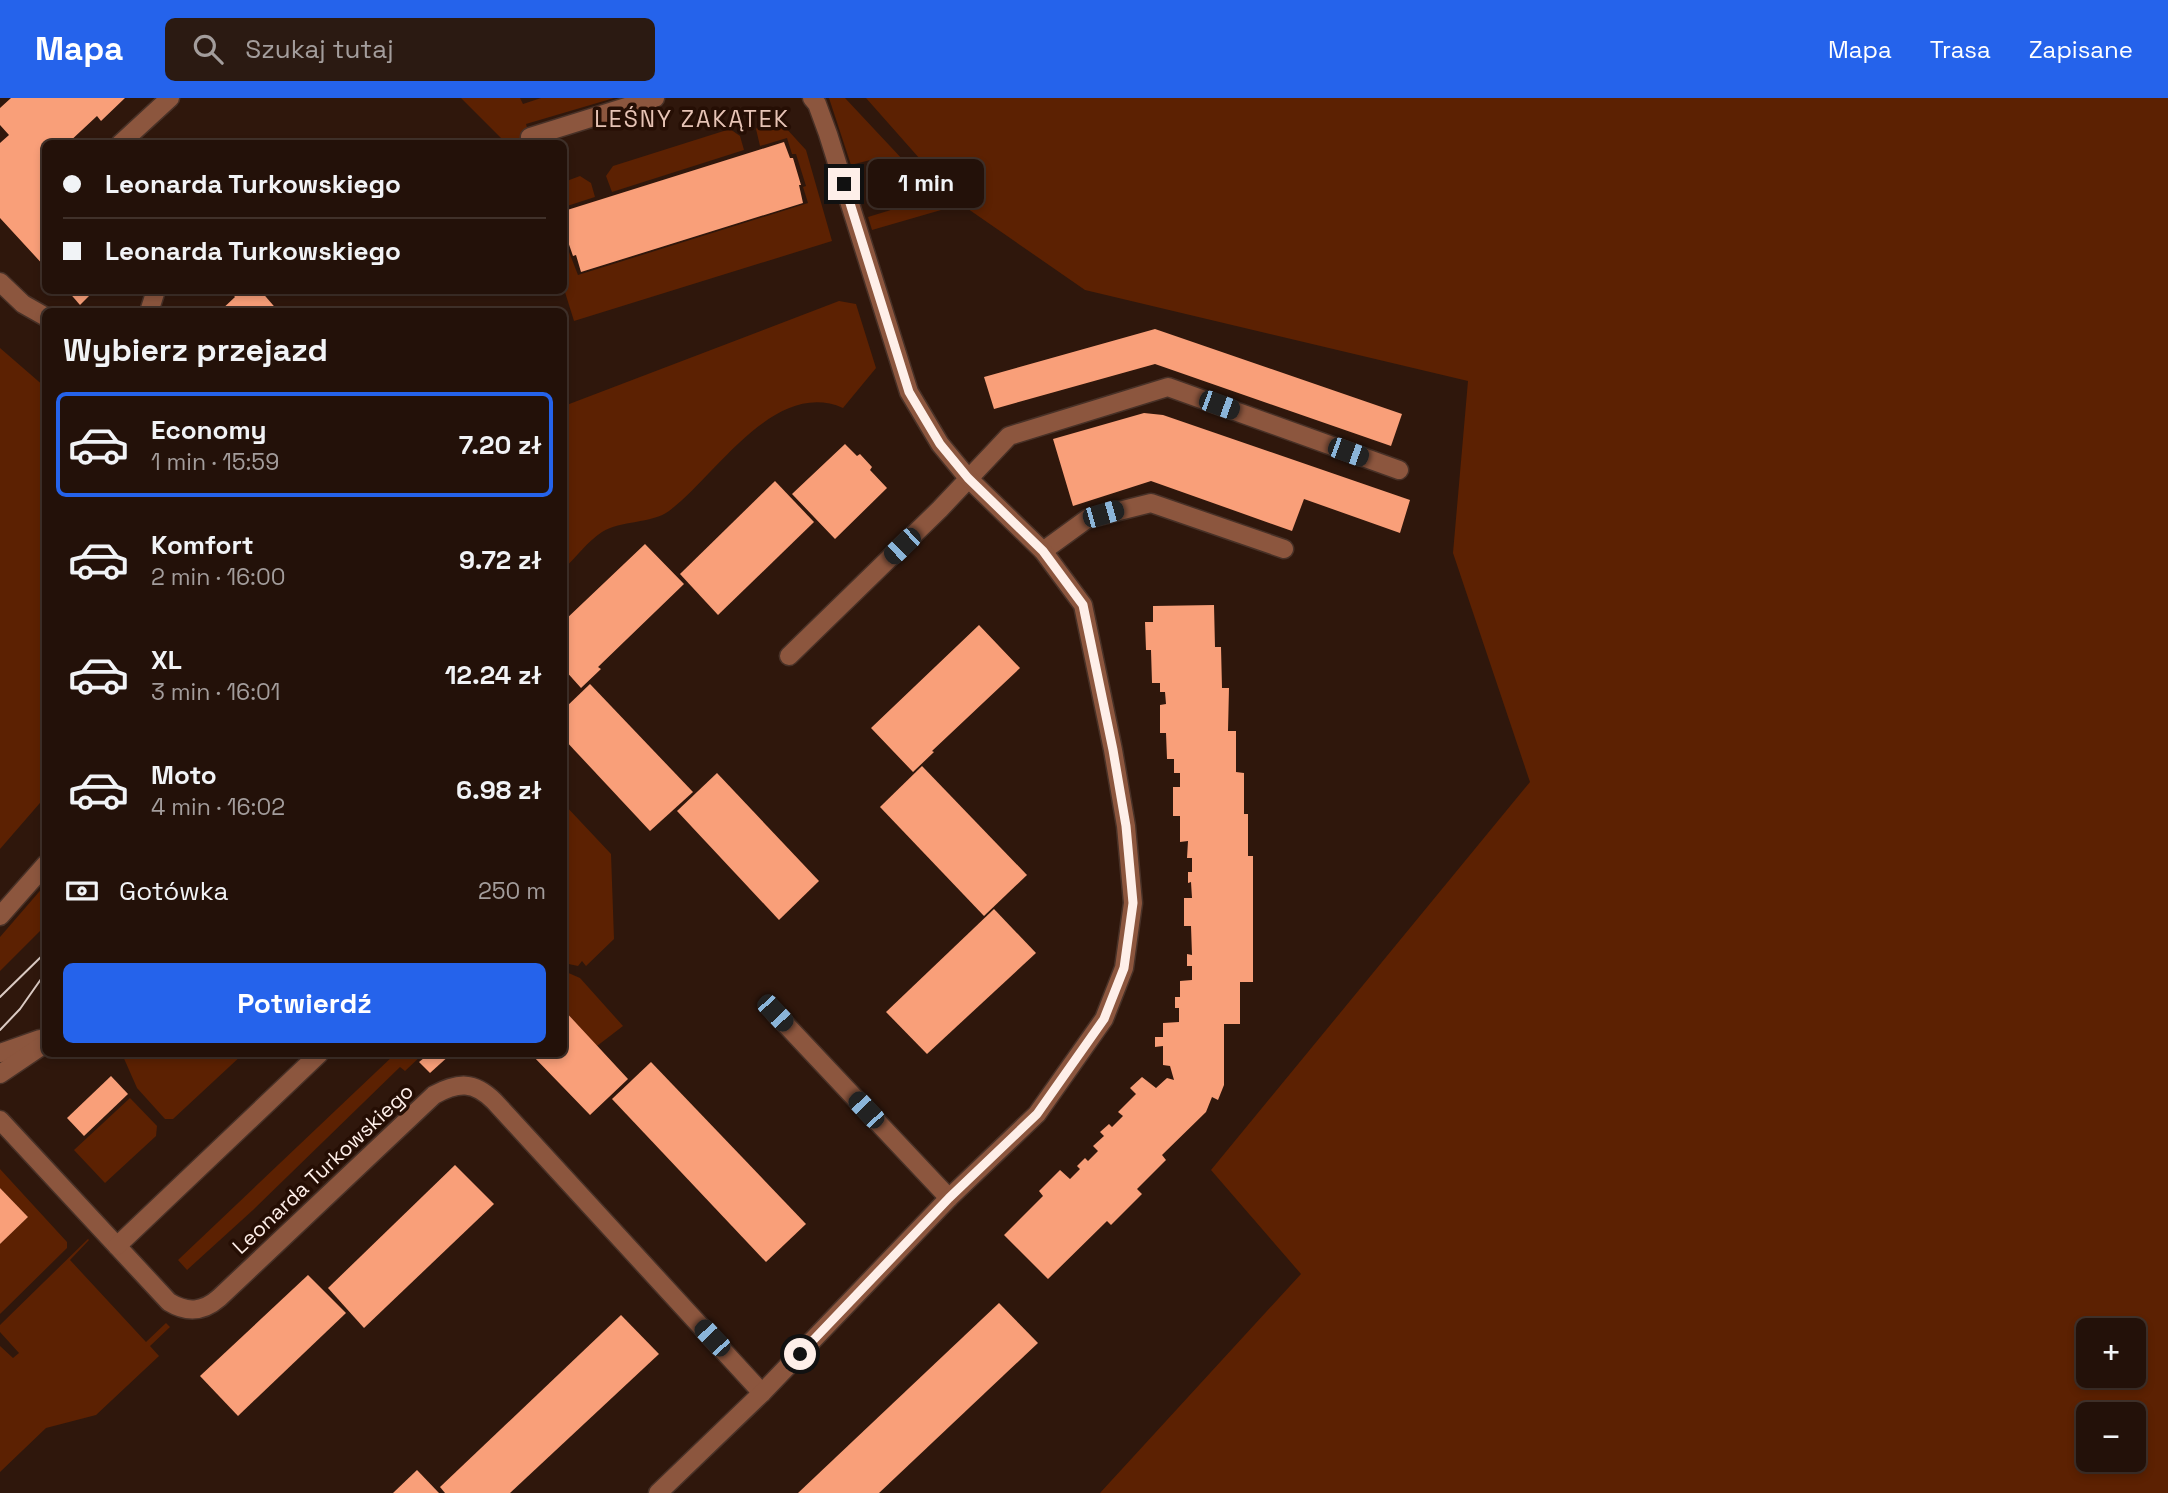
<!DOCTYPE html>
<html lang="pl">
<head>
<meta charset="utf-8">
<style>
  body { margin:0; font-family:"Space Grotesk",sans-serif; background:#2b1a12; color:#f1f3f6; height:100vh; display:flex; flex-direction:column; font-size:26px; white-space:nowrap }
  * { box-sizing:border-box; margin:0 }
  p { font-size:23px; color:#a39d9c }
  .icon { flex:none; width:38px; height:38px; fill:none; stroke:currentColor; stroke-width:2; stroke-linecap:round; stroke-linejoin:round }
  .map { position:relative; flex:1; overflow:hidden }
  .drawer { position:absolute; left:42px; top:210px; width:525px; height:749px; display:flex; flex-direction:column; background:#231109; border-radius:10px; box-shadow:0 4px 10px #0003,0 0 0 2px #40312a }
  .drawer>* { flex:none }
  .top-card { position:absolute; left:42px; top:42px; width:525px; height:154px; border-radius:10px; box-shadow:0 4px 10px #0003,0 0 0 2px #40312a; display:grid; align-content:center; height:154px; padding:0 21px; background:#231109 }
  .tools { position:absolute; left:2076px; top:1220px; display:grid; gap:14px }
  .tools a { display:grid; place-items:center; width:70px; height:70px; border-radius:10px; background:#231109; box-shadow:0 4px 10px #0003,0 0 0 2px #40312a; font-size:35px }
  .end { position:absolute; width:32px; height:32px; margin:-16px; border:9px solid #feefe9; background:#111; box-shadow:0 0 0 4px #111 }
  .from { border-radius:50% }
  .bubble { position:absolute; height:49px; border-radius:10px; background:#231109; box-shadow:0 4px 10px #0003,0 0 0 2px #40312a; font-size:23px; font-weight:800; line-height:49px; text-align:center }
  .car { position:absolute; width:21px; height:42px; margin:-21px -10px; border-radius:9px; box-shadow:0 0 5px 2px #0007; background:linear-gradient(#222 24%,#8ab4d8 0 40%,#222 0 76%,#8ab4d8 0 86%,#222 0) }
  .top-card b { display:flex; align-items:center; gap:24px; height:66px; font-size:26px }
  .top-card b+b { border-top:2px solid #40312a }
  .top-card i { width:18px; height:18px; background:#f1f3f6 }
  ul { padding:0; list-style:none }
  li { display:flex; align-items:center; gap:21px; height:105px; margin:0 14px 10px; padding:0 7px; border:4px solid transparent; border-radius:10px }
  li div { flex:1 }
  li b { display:block; font-size:26px }
  li em { font-style:normal; font-weight:800 }
  li.selected { border-color:#2563eb }
  li>.icon { width:63px; height:63px; stroke-width:1.5 }
  h2 { padding:0 21px; font-size:32px; line-height:84px }
  .pay { display:flex; align-items:center; gap:18px; height:77px; padding:0 21px; font-size:26px }
  .pay p { margin-inline-start:auto }
  .button { display:flex; gap:14px; margin-top:auto; padding:14px 21px }
  .button a { flex:1; height:80px; border-radius:10px; background:#2563eb; color:#fff; font-size:28px; font-weight:800; line-height:80px; text-align:center }
  header { display:flex; align-items:center; gap:42px; box-sizing:border-box; height:98px; padding:0 35px; background:#2563eb; color:#fff }
  header strong { font-size:33px }
  nav { display:flex; gap:38px; margin-inline-start:auto; font-size:24px }
  .search { width:490px; height:63px; background:#2b1a12; display:flex; align-items:center; gap:18px; box-sizing:border-box; padding:0 24px; border-radius:10px; color:#a39d9c; font-size:26px }
  .map>svg:first-child { display:block }
</style>
</head>
<body>
<header>
<strong>Mapa</strong>
<div class="search"><svg class="icon" aria-label="search" viewBox="0 0 24 24"><circle cx="10" cy="10" r="6"/><path d="M15 15l6 6"/></svg>Szukaj tutaj</div>
<nav><a>Mapa</a><a>Trasa</a><a>Zapisane</a></nav>
</header>
<div class="map">
<svg width="2168" height="1395" viewBox="0 0 2168 1395">
  <rect width="100%" height="100%" fill="#2f170c"/>
  <g fill="#5c2102" fill-rule="evenodd">
    <path d="M 461,0 L 520,0 L 523,6 L 541,0 L 614,0 L 526,26 L 532,46 L 506,45 Z"/>
    <path d="M 829,0 L 845,0 L 948,110 L 872,132 L 868,119 L 894,111 L 878,60 L 851,67 Z"/>
    <path d="M 866,0 L 2168,0 L 2168,1395 L 1100,1395 L 1301,1176 L 1211,1072 L 1530,684 L 1453,455 L 1468,283 L 1085,192 L 958,104 ZM 2088,1232 L 2133,1232 L 2133,1278 L 2088,1278 ZM 2088,1316 L 2133,1316 L 2133,1362 L 2088,1362 Z"/>
    <path d="M 774,17 L 806,52 L 832,143 L 574,223 L 564,191 L 564,141 L 578,177 L 808,105 L 803,89 L 806,88 L 796,56 L 792,56 L 787,40 L 760,48 L 756,31 L 762,22 Z"/>
    <path d="M 730,31 L 740,38 L 744,52 L 612,94 L 606,78 L 613,68 Z"/>
    <path d="M 580,78 L 591,85 L 595,99 L 564,109 L 564,84 Z"/>
    <path d="M 839,203 L 856,206 L 876,270 L 843,310 C 774,280 716,378 669,413 C 651,426 621,422 602,434 C 588,443 576,459 564,471 L 564,308 Z"/>
    <path d="M 0,250 L 45,289 L 46,698 L 0,751 Z"/>
    <path d="M 564,706 L 611,756 L 614,841 L 586,868 L 582,863 L 578,868 L 564,865 Z"/>
    <path d="M 45,787 L 45,828 L 0,873 L 0,839 Z"/>
    <path d="M 564,873 L 580,880 L 623,928 L 597,948 L 564,912 Z"/>
    <path d="M 122,956 L 243,956 L 173,1021 L 165,1021 L 137,990 Z"/>
    <path d="M 395,956 L 423,956 L 405,973 L 400,969 L 253,1112 L 187,1172 L 178,1162 Z"/>
    <path d="M 130,1000 L 157,1028 L 156,1038 L 105,1085 L 74,1052 Z"/>
    <path d="M 0,1071 L 67,1144 L 67,1150 L 0,1216 L 0,1146 L 28,1119 L 0,1090 Z"/>
    <path d="M 88,1141 L 89,1142 L 70,1162 L 146,1244 L 166,1225 L 170,1229 L 150,1248 L 159,1258 L 96,1317 L 46,1330 L 0,1374 L 0,1248 L 13,1260 L 19,1255 L 0,1234 L 0,1227 Z"/>
  </g>
  <g fill="#f99f79">
    <path d="M 11,0 L 125,0 L 101,23 L 97,18 L 67,46 L 46,46 L 46,66 L 41,70 L 46,75 L 46,170 L 0,120 L 0,45 L 9,37 L 0,27 L 0,10 Z"/>
    <path d="M 784,44 L 790,60 L 793,60 L 801,87 L 799,87 L 803,105 L 581,174 L 576,157 L 573,158 L 564,132 L 567,130 L 564,113 Z"/>
    <path d="M 67,192 L 95,192 L 80,207 Z"/>
    <path d="M 229,192 L 260,192 L 279,214 L 219,214 L 235,199 Z"/>
    <path d="M 1155,231 L 1402,316 L 1391,348 L 1155,266 L 994,311 L 984,279 Z"/>
    <path d="M 1144,315 L 1163,317 L 1410,402 L 1400,435 L 1304,401 L 1292,433 L 1151,383 L 1073,408 L 1053,341 Z"/>
    <path d="M 845,346 L 857,358 L 860,356 L 872,369 L 870,372 L 887,390 L 835,441 L 792,396 Z"/>
    <path d="M 775,383 L 814,424 L 718,517 L 680,476 Z"/>
    <path d="M 645,446 L 684,486 L 598,569 L 601,571 L 581,590 L 564,571 L 564,523 Z"/>
    <path d="M 1214,507 L 1215,549 L 1221,549 L 1222,590 L 1229,590 L 1228,633 L 1236,633 L 1236,674 L 1244,675 L 1244,716 L 1248,716 L 1248,758 L 1253,758 L 1253,884 L 1240,884 L 1240,926 L 1224,926 L 1224,987 L 1218,1002 L 1212,999 L 1206,1014 L 1162,1057 L 1166,1062 L 1137,1091 L 1142,1096 L 1111,1127 L 1107,1123 L 1048,1181 L 1004,1137 L 1043,1098 L 1039,1093 L 1060,1072 L 1070,1081 L 1080,1071 L 1077,1068 L 1085,1060 L 1088,1063 L 1098,1053 L 1093,1048 L 1104,1038 L 1100,1034 L 1109,1026 L 1112,1029 L 1123,1018 L 1118,1014 L 1136,996 L 1130,990 L 1142,979 L 1156,990 L 1167,980 L 1174,982 L 1170,968 L 1163,967 L 1163,948 L 1155,949 L 1155,939 L 1163,939 L 1163,925 L 1179,924 L 1179,910 L 1175,910 L 1175,899 L 1180,899 L 1180,883 L 1192,882 L 1192,868 L 1187,868 L 1187,856 L 1192,857 L 1191,828 L 1184,828 L 1184,800 L 1192,800 L 1191,784 L 1188,785 L 1188,774 L 1192,774 L 1192,760 L 1187,760 L 1188,743 L 1180,744 L 1180,718 L 1173,718 L 1173,689 L 1180,689 L 1180,675 L 1174,675 L 1174,661 L 1167,661 L 1166,635 L 1160,635 L 1160,607 L 1166,606 L 1165,594 L 1160,594 L 1160,585 L 1152,585 L 1151,552 L 1146,552 L 1145,524 L 1153,524 L 1153,508 Z"/>
    <path d="M 979,527 L 1020,570 L 932,653 L 934,654 L 913,674 L 871,630 Z"/>
    <path d="M 590,586 L 693,694 L 650,733 L 564,641 L 564,611 Z"/>
    <path d="M 922,668 L 1027,777 L 984,818 L 880,709 Z"/>
    <path d="M 717,675 L 819,783 L 779,822 L 677,713 Z"/>
    <path d="M 994,811 L 1036,855 L 927,956 L 886,914 Z"/>
    <path d="M 564,912 L 628,981 L 590,1017 L 531,956 L 564,956 Z"/>
    <path d="M 429,956 L 451,956 L 430,975 L 419,964 Z"/>
    <path d="M 651,964 L 806,1126 L 766,1164 L 612,1001 Z"/>
    <path d="M 111,978 L 128,996 L 84,1038 L 67,1020 Z"/>
    <path d="M 455,1067 L 494,1106 L 364,1230 L 328,1190 Z"/>
    <path d="M 0,1090 L 28,1119 L 0,1146 Z"/>
    <path d="M 308,1177 L 346,1215 L 238,1318 L 200,1278 Z"/>
    <path d="M 999,1205 L 1038,1245 L 879,1395 L 798,1395 Z"/>
    <path d="M 621,1217 L 659,1256 L 510,1395 L 445,1395 L 440,1389 Z"/>
    <path d="M 417,1372 L 439,1395 L 393,1395 Z"/>
  </g>
  <g fill="none" stroke-linecap="round" stroke-linejoin="round">
    <defs>
      <g id="minor">
        <path d="M 530,39 L 655,0"/>
        <path d="M 120,46 L 170,0"/>
        <path d="M 0,184 L 23,206 L 46,219"/>
        <path d="M 149,214 L 156,192"/>
        <path d="M 1043,453 L 1087,421 L 1151,405 L 1284,451"/>
        <path d="M 789,558 L 940,411 L 1009,338 L 1168,289 L 1399,372"/>
        <path d="M 0,818 L 46,766"/>
        <path d="M 775,915 L 949,1100"/>
        <path d="M 0,955 L 40,941"/>
        <path d="M 0,976 L 46,945"/>
        <path d="M 0,1022 L 169,1204 C 187,1215 203,1214 219,1200 L 434,997 C 458,984 474,983 494,1003 L 762,1295"/>
        <path d="M 117,1148 L 319,956"/>
        <path d="M 658,1395 L 762,1295 L 949,1100 L 1037,1016 L 1104,921 L 1124,870 L 1133,805 L 1126,728 L 1113,652 L 1083,507 L 1043,453 L 968,380 L 940,346 L 909,294 L 828,36 L 817,6 L 812,0"/>
      </g>
    </defs>
    <use href="#minor" stroke="#483127" stroke-width="21"/>
    <use href="#minor" stroke="#8c563e" stroke-width="18"/>
    <g stroke="#dacac3" stroke-width="2">
      <path d="M 0,899 L 46,854"/>
      <path d="M 0,932 L 20,911 L 46,874"/>
    </g>
  </g>
  <g fill="none" stroke-linecap="round" stroke-linejoin="round">
    <path stroke="#feefe9" stroke-width="9" d="M 800,1256 L 949,1100 L 1037,1016 L 1104,921 L 1124,870 L 1133,805 L 1126,728 L 1113,652 L 1083,507 L 1043,453 L 968,380 L 940,346 L 909,294 L 844,86"/>
  </g>
  <g text-anchor="middle" stroke-width="7" stroke-linejoin="round" paint-order="stroke">
    <g font-size="21" fill="#feefe9" stroke="#250e04">
      <text transform="translate(323 1071) rotate(-43)" y="7">Leonarda Turkowskiego</text>
    </g>
    <g font-size="23" letter-spacing="2" fill="#e6c3b5" stroke="#250e04">
      <text x="692" y="29">LEŚNY ZAKĄTEK</text>
    </g>
  </g>
</svg>
<div class="tools">
<a>+</a>
<a>−</a>
</div>
<i class="end from" style="left:800px;top:1256px"></i>
<i class="end" style="left:844px;top:86px"></i>
<div class="bubble" style="left:868px;top:61px;width:116px">1 min</div>
<i class="car" style="left:1219px;top:307px;rotate:110deg"></i>
<i class="car" style="left:1348px;top:354px;rotate:110deg"></i>
<i class="car" style="left:1103px;top:416px;rotate:74deg"></i>
<i class="car" style="left:902px;top:448px;rotate:226deg"></i>
<i class="car" style="left:775px;top:915px;rotate:137deg"></i>
<i class="car" style="left:866px;top:1012px;rotate:317deg"></i>
<i class="car" style="left:712px;top:1240px;rotate:317deg"></i>
<div class="top-card">
<b><i class="from"></i>Leonarda Turkowskiego</b>
<b><i></i>Leonarda Turkowskiego</b>
</div>
<section class="drawer">
<h2>Wybierz przejazd</h2>
<ul>
<li class="selected"><svg class="icon" aria-label="car" viewBox="0 0 24 24"><path d="M5 17H2v-5l4-1 3-4h7l3 4 3 1v5h-3M9 17h6M6 11h13"/><circle cx="7" cy="17" r="2"/><circle cx="17" cy="17" r="2"/></svg><div><b>Economy</b><p>1 min · 15:59</p></div><em>7.20 zł</em></li>
<li><svg class="icon" aria-label="car" viewBox="0 0 24 24"><path d="M5 17H2v-5l4-1 3-4h7l3 4 3 1v5h-3M9 17h6M6 11h13"/><circle cx="7" cy="17" r="2"/><circle cx="17" cy="17" r="2"/></svg><div><b>Komfort</b><p>2 min · 16:00</p></div><em>9.72 zł</em></li>
<li><svg class="icon" aria-label="car" viewBox="0 0 24 24"><path d="M5 17H2v-5l4-1 3-4h7l3 4 3 1v5h-3M9 17h6M6 11h13"/><circle cx="7" cy="17" r="2"/><circle cx="17" cy="17" r="2"/></svg><div><b>XL</b><p>3 min · 16:01</p></div><em>12.24 zł</em></li>
<li><svg class="icon" aria-label="car" viewBox="0 0 24 24"><path d="M5 17H2v-5l4-1 3-4h7l3 4 3 1v5h-3M9 17h6M6 11h13"/><circle cx="7" cy="17" r="2"/><circle cx="17" cy="17" r="2"/></svg><div><b>Moto</b><p>4 min · 16:02</p></div><em>6.98 zł</em></li>
</ul>
<div class="pay"><svg class="icon" aria-label="cash" viewBox="0 0 24 24"><path d="M3 7h18v10H3z"/><circle cx="12" cy="12" r="2"/></svg>Gotówka<p>250 m</p></div>
<div class="button"><a>Potwierdź</a></div>
</section>
</div>
</body>
</html>
